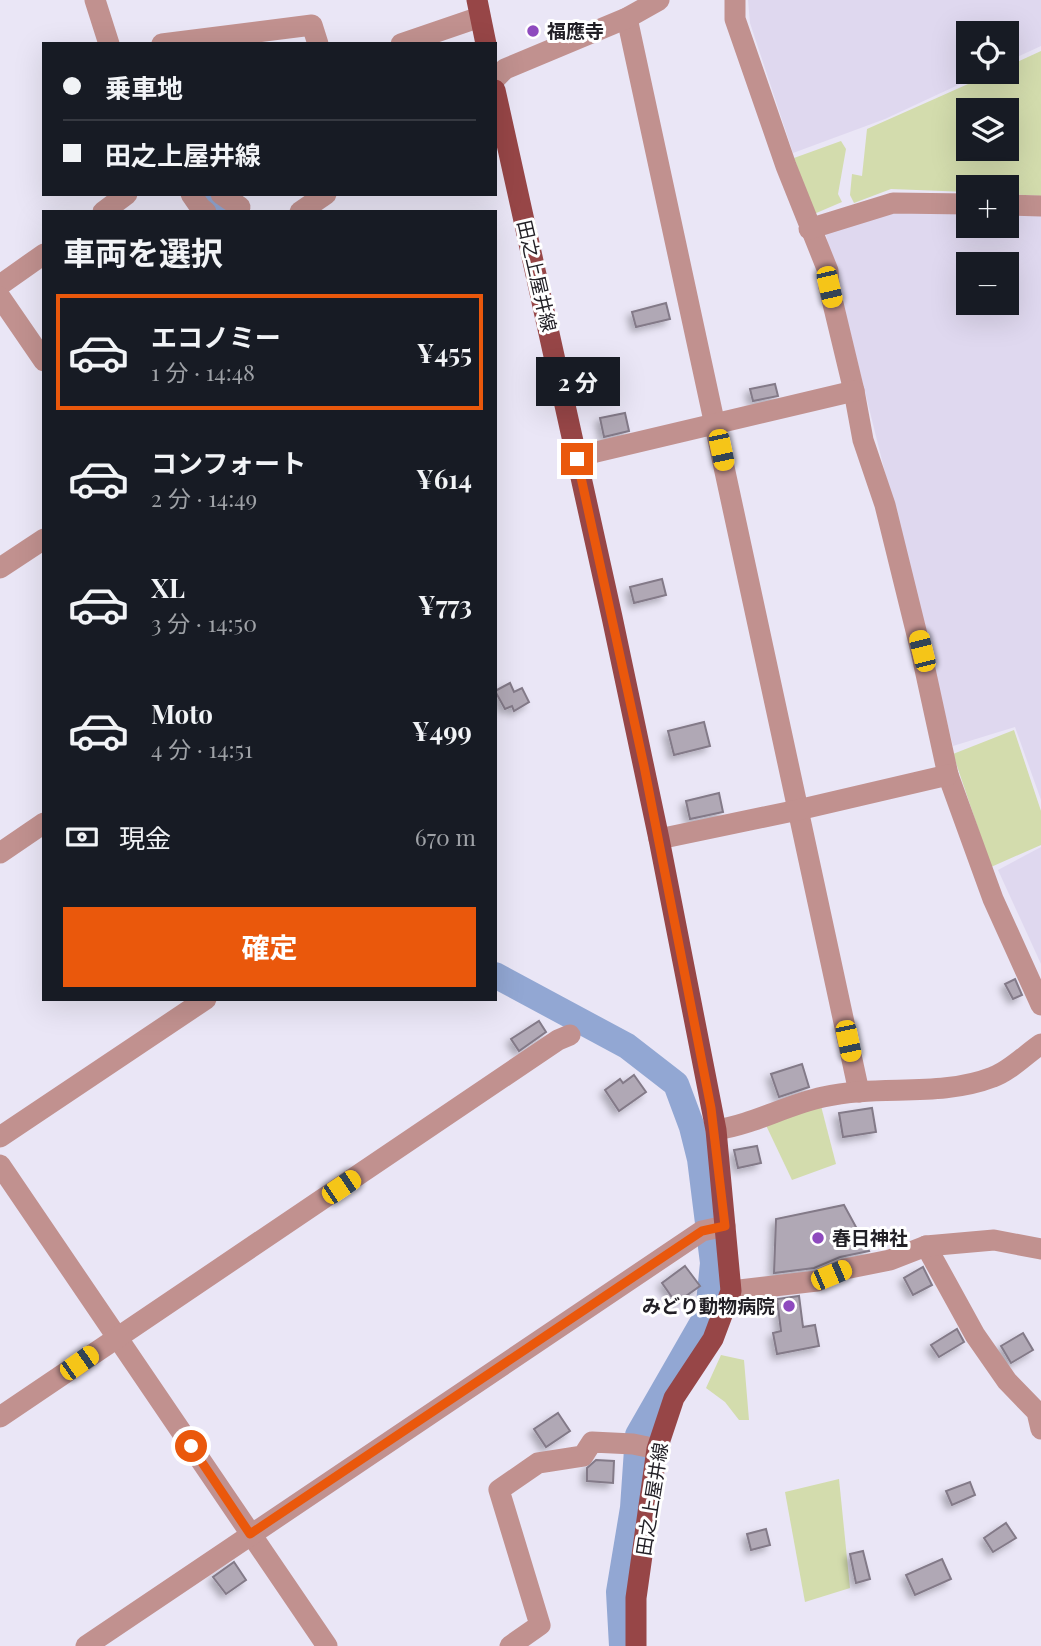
<!DOCTYPE html>
<html lang="ja">
<head>
<meta charset="utf-8">
<style>
  body { margin:0; font-family:"Playfair Display","Noto Sans JP",serif; background:#20242c; color:#f1f3f6; height:100vh; display:flex; flex-direction:column; font-size:26px; white-space:nowrap }
  * { box-sizing:border-box; margin:0 }
  p { font-size:23px; color:#9ea1a6 }
  .icon { flex:none; width:38px; height:38px; fill:none; stroke:currentColor; stroke-width:2; stroke-linecap:round; stroke-linejoin:round }
  .map { position:relative; flex:1; overflow:hidden }
  .sheet { position:absolute; left:42px; top:210px; width:455px; height:791px; display:flex; flex-direction:column; background:#171b24; border-radius:0px; box-shadow:0 7px 28px #0002 }
  .sheet>* { flex:none }
  .hud { position:absolute; left:42px; top:42px; width:455px; height:154px; border-radius:0px; box-shadow:0 7px 28px #0002; display:grid; align-content:center; height:154px; padding:0 21px; background:#171b24 }
  .tools { position:absolute; left:956px; top:21px; display:grid; gap:14px }
  .tools a { display:grid; place-items:center; width:63px; height:63px; border-radius:0px; background:#171b24; box-shadow:0 7px 28px #0002; font-size:35px }
  .end { position:absolute; width:32px; height:32px; margin:-16px; border:9px solid #ea580c; background:#fff; box-shadow:0 0 0 4px #fff }
  .from { border-radius:50% }
  .bubble { position:absolute; height:49px; border-radius:0px; background:#171b24; box-shadow:0 7px 28px #0002; font-size:23px; font-weight:700; line-height:49px; text-align:center }
  .car { position:absolute; width:21px; height:42px; margin:-21px -10px; border-radius:9px; box-shadow:0 0 5px 2px #0007; background:linear-gradient(#f5c518 24%,#345 0 40%,#f5c518 0 76%,#345 0 86%,#f5c518 0) }
  .hud b { display:flex; align-items:center; gap:24px; height:66px; font-size:26px }
  .hud b+b { border-top:2px solid #363941 }
  .hud i { width:18px; height:18px; background:#f1f3f6 }
  ul { padding:0; list-style:none }
  li { display:flex; align-items:center; gap:21px; height:116px; margin:0 14px 10px; padding:0 7px; border:4px solid transparent; border-radius:0px }
  li div { flex:1 }
  li b { display:block; font-size:26px }
  li em { font-style:normal; font-weight:700 }
  li.current { border-color:#ea580c }
  li>.icon { width:63px; height:63px; stroke-width:1.5 }
  h2 { padding:0 21px; font-size:32px; line-height:84px }
  .pay { display:flex; align-items:center; gap:18px; height:77px; padding:0 21px; font-size:26px }
  .pay p { margin-inline-start:auto }
  .action { display:flex; gap:14px; margin-top:auto; padding:14px 21px }
  .action a { flex:1; height:80px; border-radius:0px; background:#ea580c; color:#fff; font-size:28px; font-weight:700; line-height:80px; text-align:center }
  .map>svg:first-child { display:block }
</style>
</head>
<body>
<div class="map">
<svg width="1041" height="1646" viewBox="0 0 1041 1646">
  <defs>
    <filter id="shadow"><feDropShadow dx="-4.5" dy="4.5" stdDeviation="3.5" flood-color="#0004"/></filter>
  </defs>
  <rect width="100%" height="100%" fill="#eae6f6"/>
  <g fill="#dfd8ef" fill-rule="evenodd">
    <path d="M 748,0 L 1041,0 L 1041,46 L 1006,62 L 1006,33 L 968,33 L 968,72 L 986,72 L 885,119 L 793,153 L 750,23 Z"/>
    <path d="M 897,210 L 968,212 L 968,226 L 1006,226 L 1006,213 L 1041,214 L 1041,800 L 1015,727 L 953,746 L 825,231 ZM 968,264 L 1006,264 L 1006,303 L 968,303 Z"/>
    <path d="M 1041,847 L 1041,964 L 998,870 Z"/>
  </g>
  <g fill="#d3dcad" fill-rule="evenodd">
    <path d="M 1041,51 L 1041,196 L 1006,194 L 1006,187 L 968,187 L 968,192 L 891,189 L 854,203 L 850,195 L 852,174 L 862,176 L 867,129 L 995,72 L 1006,72 L 1006,67 ZM 968,110 L 1006,110 L 1006,149 L 968,149 Z"/>
    <path d="M 841,141 L 846,149 L 838,194 L 842,202 L 814,214 L 794,158 Z"/>
    <path d="M 1014,730 L 1041,811 L 1041,845 L 991,867 L 953,754 Z"/>
    <path d="M 820,1102 L 836,1164 L 792,1180 L 763,1119 Z"/>
    <path d="M 721,1355 L 744,1360 L 749,1420 L 739,1420 L 725,1402 L 706,1388 Z"/>
    <path d="M 839,1479 L 850,1588 L 805,1602 L 785,1492 Z"/>
  </g>
  <g fill="none" stroke-linecap="round" stroke-linejoin="round">
    <g stroke="#92a7d3" stroke-width="26">
      <path d="M 208,194 L 226,212"/>
      <path d="M 495,975 L 627,1046 L 676,1084 L 692,1127 L 700,1159 L 713,1263 L 708,1313 L 638,1435 L 633,1508 L 619,1592 L 622,1646"/>
    </g>
  </g>
  <g fill="#b0a8b5" stroke="#837a88" stroke-width="2" filter="url(#shadow)">
    <path d="M 666,303 L 670,319 L 636,327 L 632,312 Z"/>
    <path d="M 775,384 L 778,396 L 753,401 L 750,389 Z"/>
    <path d="M 625,413 L 629,431 L 604,437 L 600,418 Z"/>
    <path d="M 662,579 L 666,595 L 634,603 L 630,587 Z"/>
    <path d="M 510,683 L 514,692 L 522,688 L 529,702 L 514,711 L 512,706 L 505,709 L 495,691 Z"/>
    <path d="M 704,722 L 710,746 L 674,755 L 668,731 Z"/>
    <path d="M 719,793 L 723,812 L 690,819 L 686,801 Z"/>
    <path d="M 1015,979 L 1022,995 L 1013,999 L 1005,984 Z"/>
    <path d="M 539,1021 L 546,1032 L 519,1051 L 511,1039 Z"/>
    <path d="M 802,1064 L 809,1087 L 779,1097 L 771,1074 Z"/>
    <path d="M 634,1075 L 646,1092 L 619,1111 L 605,1090 L 620,1079 L 623,1083 Z"/>
    <path d="M 872,1108 L 876,1132 L 843,1137 L 839,1113 Z"/>
    <path d="M 757,1146 L 761,1163 L 738,1168 L 734,1150 Z"/>
    <path d="M 844,1205 L 869,1251 L 840,1257 L 814,1268 L 774,1273 L 776,1219 Z"/>
    <path d="M 685,1266 L 700,1286 L 676,1303 L 662,1283 Z"/>
    <path d="M 923,1267 L 932,1285 L 913,1295 L 904,1278 Z"/>
    <path d="M 799,1296 L 803,1327 L 815,1325 L 819,1346 L 777,1354 L 773,1333 L 781,1331 L 777,1299 Z"/>
    <path d="M 957,1329 L 964,1342 L 939,1357 L 931,1345 Z"/>
    <path d="M 1023,1333 L 1033,1350 L 1011,1363 L 1001,1346 Z"/>
    <path d="M 558,1413 L 570,1431 L 546,1447 L 534,1429 Z"/>
    <path d="M 596,1460 L 614,1461 L 613,1483 L 587,1481 L 587,1468 Z"/>
    <path d="M 970,1482 L 975,1495 L 952,1505 L 946,1491 Z"/>
    <path d="M 1006,1523 L 1016,1538 L 993,1552 L 984,1538 Z"/>
    <path d="M 766,1529 L 770,1545 L 751,1550 L 747,1534 Z"/>
    <path d="M 863,1551 L 870,1579 L 856,1583 L 850,1554 Z"/>
    <path d="M 942,1559 L 951,1579 L 915,1595 L 906,1575 Z"/>
    <path d="M 234,1562 L 246,1580 L 226,1594 L 213,1577 Z"/>
  </g>
  <g fill="none" stroke-linecap="round" stroke-linejoin="round">
    <g stroke="#c1918f" stroke-width="21">
      <path d="M 95,0 L 109,44"/>
      <path d="M 735,0 L 735,19 L 786,166 L 828,271 L 829,287 L 854,391 L 863,440 L 885,505 L 921,651 L 948,775 L 993,899 L 1041,1005"/>
      <path d="M 627,18 L 859,1092"/>
      <path d="M 162,44 L 312,25 L 318,44"/>
      <path d="M 401,44 L 480,17"/>
      <path d="M 495,79 L 505,69 L 627,18 L 659,0"/>
      <path d="M 191,194 L 200,207 L 206,212"/>
      <path d="M 221,194 L 240,207"/>
      <path d="M 1006,205 L 1041,206"/>
      <path d="M 103,212 L 127,194"/>
      <path d="M 300,212 L 326,194"/>
      <path d="M 809,229 L 893,203 L 968,204"/>
      <path d="M 0,285 L 44,254"/>
      <path d="M 0,297 L 44,361"/>
      <path d="M 577,459 L 596,452 L 854,391"/>
      <path d="M 0,568 L 44,539"/>
      <path d="M 659,839 L 798,810 L 948,775"/>
      <path d="M 0,853 L 44,823"/>
      <path d="M 716,1130 C 752,1125 786,1105 823,1097 C 879,1084 939,1098 993,1077 C 1010,1071 1026,1054 1041,1044"/>
      <path d="M 0,1137 L 206,999"/>
      <path d="M 0,1165 L 327,1646"/>
      <path d="M 926,1246 L 975,1335 L 1007,1381 L 1037,1412 L 1041,1429"/>
      <path d="M 731,1291 L 817,1281 L 845,1269 L 890,1260 L 926,1246 L 994,1240 L 1041,1249"/>
      <path d="M 0,1417 L 558,1040 L 570,1035"/>
      <path d="M 86,1646 L 702,1231 L 725,1226"/>
      <path d="M 510,1646 L 540,1625 L 499,1490 L 538,1463 L 583,1456 L 592,1442 L 633,1444 L 657,1449"/>
    </g>
    <g stroke="#974647" stroke-width="21">
      <path d="M 477,0 L 486,44"/>
      <path d="M 495,90 L 612,617 L 659,839 L 716,1130 L 731,1291 L 713,1339 L 674,1398 L 657,1449 L 636,1598 L 636,1646"/>
    </g>
  </g>
  <g fill="none" stroke-linecap="round" stroke-linejoin="round">
    <path stroke="#ea580c" stroke-width="9" d="M 191,1446 L 250,1534 L 702,1231 L 725,1226 L 711,1108 L 644,766 L 577,459"/>
  </g>
  <g fill="#8e4abe" stroke="#fff" stroke-width="2.5">
    <circle cx="533" cy="31" r="7"/>
    <circle cx="818" cy="1238" r="7"/>
    <circle cx="789" cy="1306" r="7"/>
  </g>
  <g text-anchor="middle" stroke-width="6" stroke-linejoin="round" paint-order="stroke">
    <g font-size="19" font-weight="bold" fill="#222026" stroke="#fff" text-anchor="start">
      <text x="547" y="38">福應寺</text>
      <text x="832" y="1245">春日神社</text>
      <text x="775" y="1313" text-anchor="end">みどり動物病院</text>
    </g>
    <g font-size="19" fill="#222026" stroke="#fff">
      <text transform="translate(537 276) rotate(77)" y="7">田之上屋井線</text>
      <text transform="translate(652 1499) rotate(-81)" y="7">田之上屋井線</text>
    </g>
  </g>
</svg>
<div class="tools">
<a><svg class="icon" aria-label="locate" viewBox="0 0 24 24"><circle cx="12" cy="12" r="6"/><path d="M12 2v4M12 18v4M2 12h4M18 12h4"/></svg></a>
<a><svg class="icon" aria-label="layers" viewBox="0 0 24 24"><path d="M12 4l9 5-9 5-9-5zM3 14l9 5 9-5"/></svg></a>
<a>+</a>
<a>−</a>
</div>
<i class="end from" style="left:191px;top:1446px"></i>
<i class="end" style="left:577px;top:459px"></i>
<div class="bubble" style="left:536px;top:357px;width:84px">2 分</div>
<i class="car" style="left:829px;top:287px;rotate:167deg"></i>
<i class="car" style="left:721px;top:450px;rotate:168deg"></i>
<i class="car" style="left:922px;top:651px;rotate:346deg"></i>
<i class="car" style="left:848px;top:1041px;rotate:168deg"></i>
<i class="car" style="left:341px;top:1187px;rotate:56deg"></i>
<i class="car" style="left:831px;top:1275px;rotate:67deg"></i>
<i class="car" style="left:79px;top:1363px;rotate:55deg"></i>
<div class="hud">
<b><i class="from"></i>乗車地</b>
<b><i></i>田之上屋井線</b>
</div>
<section class="sheet">
<h2>車両を選択</h2>
<ul>
<li class="current"><svg class="icon" aria-label="car" viewBox="0 0 24 24"><path d="M5 17H2v-5l4-1 3-4h7l3 4 3 1v5h-3M9 17h6M6 11h13"/><circle cx="7" cy="17" r="2"/><circle cx="17" cy="17" r="2"/></svg><div><b>エコノミー</b><p>1 分 · 14:48</p></div><em>¥455</em></li>
<li><svg class="icon" aria-label="car" viewBox="0 0 24 24"><path d="M5 17H2v-5l4-1 3-4h7l3 4 3 1v5h-3M9 17h6M6 11h13"/><circle cx="7" cy="17" r="2"/><circle cx="17" cy="17" r="2"/></svg><div><b>コンフォート</b><p>2 分 · 14:49</p></div><em>¥614</em></li>
<li><svg class="icon" aria-label="car" viewBox="0 0 24 24"><path d="M5 17H2v-5l4-1 3-4h7l3 4 3 1v5h-3M9 17h6M6 11h13"/><circle cx="7" cy="17" r="2"/><circle cx="17" cy="17" r="2"/></svg><div><b>XL</b><p>3 分 · 14:50</p></div><em>¥773</em></li>
<li><svg class="icon" aria-label="car" viewBox="0 0 24 24"><path d="M5 17H2v-5l4-1 3-4h7l3 4 3 1v5h-3M9 17h6M6 11h13"/><circle cx="7" cy="17" r="2"/><circle cx="17" cy="17" r="2"/></svg><div><b>Moto</b><p>4 分 · 14:51</p></div><em>¥499</em></li>
</ul>
<div class="pay"><svg class="icon" aria-label="cash" viewBox="0 0 24 24"><path d="M3 7h18v10H3z"/><circle cx="12" cy="12" r="2"/></svg>現金<p>670 m</p></div>
<div class="action"><a>確定</a></div>
</section>
</div>
</body>
</html>
